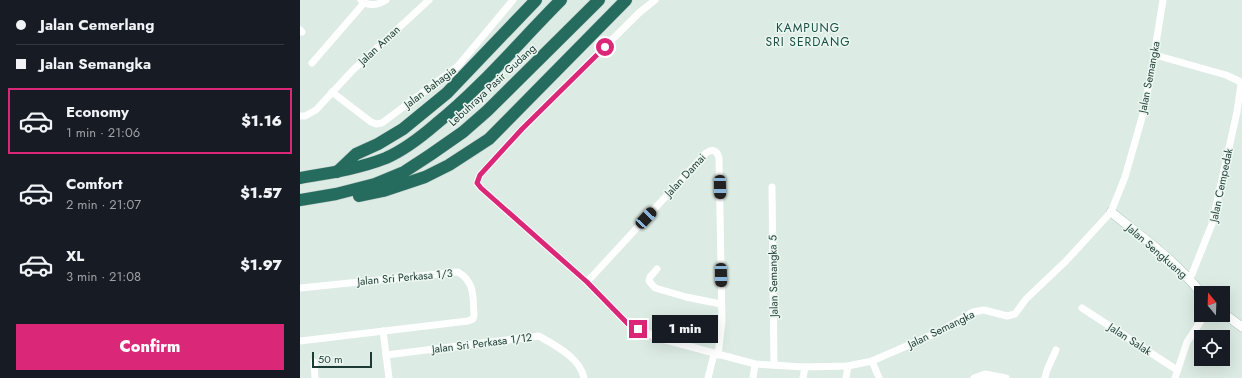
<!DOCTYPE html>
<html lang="en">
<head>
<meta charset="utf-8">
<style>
  body { margin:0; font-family:Jost,sans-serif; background:#20242c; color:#f1f3f6; height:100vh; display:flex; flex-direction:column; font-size:15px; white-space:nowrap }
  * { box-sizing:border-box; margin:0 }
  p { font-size:13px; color:#9ea1a6 }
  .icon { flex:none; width:22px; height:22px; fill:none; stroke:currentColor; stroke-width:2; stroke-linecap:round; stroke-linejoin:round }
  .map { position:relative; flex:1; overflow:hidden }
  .details { display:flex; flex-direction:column; background:#171b24; width:300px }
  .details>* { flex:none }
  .banner { display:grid; align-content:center; height:88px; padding:0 16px; background:#171b24 }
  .needle { width:26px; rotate:341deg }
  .fabs { position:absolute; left:894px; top:286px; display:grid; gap:8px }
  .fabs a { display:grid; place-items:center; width:36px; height:36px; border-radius:0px; background:#171b24; box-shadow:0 4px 16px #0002; font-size:20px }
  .scale { position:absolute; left:12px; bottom:10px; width:60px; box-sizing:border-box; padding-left:4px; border:2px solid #1c3b34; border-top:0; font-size:11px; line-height:14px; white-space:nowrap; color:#1c3b34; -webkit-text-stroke:3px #edf7f2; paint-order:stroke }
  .end { position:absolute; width:18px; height:18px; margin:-9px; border:5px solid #db2777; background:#fff; box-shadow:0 0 0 2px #fff }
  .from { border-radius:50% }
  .bubble { position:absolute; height:28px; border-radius:0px; background:#171b24; box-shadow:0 4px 16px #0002; font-size:13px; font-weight:800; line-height:28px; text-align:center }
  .car { position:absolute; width:12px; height:24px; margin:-12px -6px; border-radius:5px; box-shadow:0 0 3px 1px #0007; background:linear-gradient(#222 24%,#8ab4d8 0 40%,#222 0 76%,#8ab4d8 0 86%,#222 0) }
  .banner b { display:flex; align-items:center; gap:14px; height:38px; font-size:15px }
  .banner b+b { border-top:1px solid #363941 }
  .banner i { width:10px; height:10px; background:#f1f3f6 }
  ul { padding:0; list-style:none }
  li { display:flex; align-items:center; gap:12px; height:66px; margin:0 8px 6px; padding:0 8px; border:2px solid transparent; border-radius:0px }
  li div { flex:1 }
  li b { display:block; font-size:15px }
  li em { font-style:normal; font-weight:800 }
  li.active { border-color:#db2777 }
  li>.icon { width:36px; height:36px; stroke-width:1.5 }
  .button { display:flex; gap:8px; margin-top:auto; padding:8px 16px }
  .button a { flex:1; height:46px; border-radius:0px; background:#db2777; color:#fff; font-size:16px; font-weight:800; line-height:46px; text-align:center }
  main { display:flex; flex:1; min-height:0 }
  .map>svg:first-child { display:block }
</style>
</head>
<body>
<main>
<section class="details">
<div class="banner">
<b><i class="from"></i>Jalan Cemerlang</b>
<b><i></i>Jalan Semangka</b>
</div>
<ul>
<li class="active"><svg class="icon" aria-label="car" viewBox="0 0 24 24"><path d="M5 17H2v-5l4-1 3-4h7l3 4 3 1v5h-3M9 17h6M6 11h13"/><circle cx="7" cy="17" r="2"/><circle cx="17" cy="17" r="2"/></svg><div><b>Economy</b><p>1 min · 21:06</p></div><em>$1.16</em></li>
<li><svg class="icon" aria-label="car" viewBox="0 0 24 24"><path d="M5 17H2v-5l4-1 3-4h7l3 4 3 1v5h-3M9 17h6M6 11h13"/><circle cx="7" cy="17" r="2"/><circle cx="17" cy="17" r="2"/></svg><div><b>Comfort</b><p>2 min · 21:07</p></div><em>$1.57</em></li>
<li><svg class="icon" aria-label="car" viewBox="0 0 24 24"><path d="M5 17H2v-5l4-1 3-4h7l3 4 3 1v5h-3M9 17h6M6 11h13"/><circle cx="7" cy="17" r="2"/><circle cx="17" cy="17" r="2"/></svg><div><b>XL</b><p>3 min · 21:08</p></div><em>$1.97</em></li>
</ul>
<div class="button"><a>Confirm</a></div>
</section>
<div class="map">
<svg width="942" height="378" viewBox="0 0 942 378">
  <rect width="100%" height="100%" fill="#dcebe4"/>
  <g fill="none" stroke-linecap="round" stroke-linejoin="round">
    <defs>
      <g id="secondary">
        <path d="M 811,212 C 842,237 876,261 901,293"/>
        <path d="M 923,313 L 942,327"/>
      </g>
      <g id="highway">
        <path d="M 37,172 L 56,154 L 78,144 L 103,129 L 147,93 L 236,0"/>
        <path d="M 0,178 C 29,173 58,169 86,158 C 104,150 121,137 136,124 C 182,87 220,41 261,0"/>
        <path d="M 59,196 L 83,191 L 125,177 L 149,165 L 189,139 L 326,0"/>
        <path d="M 0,200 L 36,194 L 75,184 L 104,172 L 130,155 L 163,132 L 187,111 L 299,0"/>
      </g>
    </defs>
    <use href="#secondary" stroke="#aeccc1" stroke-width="10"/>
    <use href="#highway" stroke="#bfc8c6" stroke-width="13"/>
    <g stroke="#fff" stroke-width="7">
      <path d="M 61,0 C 68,7 79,5 86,0"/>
      <path d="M 355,0 L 340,12 L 222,129 L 180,175 L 177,183 L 181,188 L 287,282 L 328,324 L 358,338 L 455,364 L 505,367 L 548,366 L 572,361 L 641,331 L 673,312 L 684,310 L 707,316 L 715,314 L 726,299 L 766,261 L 811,212 L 825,177 L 843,114 L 852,68 L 863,0"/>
      <path d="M 0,30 L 2,32"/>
      <path d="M 855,55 L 926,75 L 939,81 L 941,84 L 937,112 L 912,224 L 890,279"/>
      <path d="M 12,63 L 64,3"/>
      <path d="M 32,92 L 71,122 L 76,124 L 82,123 L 158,66 L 213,0"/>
      <path d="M 0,116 L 5,116 L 16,110 L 52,71 L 129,0"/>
      <path d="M 472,187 L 474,365"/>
      <path d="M 357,269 L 350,277 L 349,281 L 355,288 L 386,297 L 421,304"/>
      <path d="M 287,282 L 406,153 C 413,148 417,151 419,158 L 422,321 L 418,355"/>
      <path d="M 0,288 L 158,272 C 175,282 173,297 174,315 L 173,319 L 168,321 L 0,341"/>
      <path d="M 782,308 L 877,370"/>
      <path d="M 83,331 L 89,378"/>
      <path d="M 86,355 L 239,336 C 256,346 280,358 284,378"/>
      <path d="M 572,361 L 579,378"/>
      <path d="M 14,362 L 15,378"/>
      <path d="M 408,378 L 414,354"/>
      <path d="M 453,378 L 455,364"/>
      <path d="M 503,378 L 505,367"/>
      <path d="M 546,378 L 548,366"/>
      <path d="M 674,378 L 685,374 L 706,378"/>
      <path d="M 745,378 L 747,370 L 756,350"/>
      <path d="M 875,378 L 887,342 L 905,315"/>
    </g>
    <use href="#secondary" stroke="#fff" stroke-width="9"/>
    <use href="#highway" stroke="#256b5e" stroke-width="12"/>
  </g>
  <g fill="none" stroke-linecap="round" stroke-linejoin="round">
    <path stroke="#db2777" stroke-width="5" d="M 305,47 L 222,129 L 180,175 L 177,183 L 181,188 L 287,282 L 328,324 L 338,329"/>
  </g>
  <g text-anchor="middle" stroke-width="3" stroke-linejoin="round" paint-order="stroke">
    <g font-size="11" fill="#1c3b34" stroke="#edf7f2">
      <text transform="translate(79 45) rotate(-43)" y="4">Jalan Aman</text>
      <text transform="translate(849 77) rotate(-79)" y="4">Jalan Semangka</text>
      <text transform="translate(192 85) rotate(-43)" y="4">Lebuhraya Pasir Gudang</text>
      <text transform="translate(130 87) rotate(-37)" y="4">Jalan Bahagia</text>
      <text transform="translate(385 175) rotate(-47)" y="4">Jalan Damai</text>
      <text transform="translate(921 185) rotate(-78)" y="4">Jalan Cempedak</text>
      <text transform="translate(857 251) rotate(41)" y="4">Jalan Sengkuang</text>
      <text transform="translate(473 276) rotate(-91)" y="4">Jalan Semangka 5</text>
      <text transform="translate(105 277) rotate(-5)" y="4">Jalan Sri Perkasa 1/3</text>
      <text transform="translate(641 329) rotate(-26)" y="4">Jalan Semangka</text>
      <text transform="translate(830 339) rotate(33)" y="4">Jalan Salak</text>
      <text transform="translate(182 343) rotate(-7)" y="4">Jalan Sri Perkasa 1/12</text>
    </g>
    <g font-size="12" letter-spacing="1" fill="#174f43" stroke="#edf7f2">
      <text x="508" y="32">KAMPUNG<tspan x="508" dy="14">SRI SERDANG</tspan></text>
    </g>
  </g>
</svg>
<div class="fabs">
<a><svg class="needle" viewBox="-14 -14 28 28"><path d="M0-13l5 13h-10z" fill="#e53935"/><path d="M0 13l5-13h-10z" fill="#9ea1a6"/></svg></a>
<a><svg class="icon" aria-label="locate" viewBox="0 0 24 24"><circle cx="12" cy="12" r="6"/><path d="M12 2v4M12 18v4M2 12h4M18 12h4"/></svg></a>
</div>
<div class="scale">50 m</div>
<i class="end from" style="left:305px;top:47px"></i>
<i class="end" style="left:338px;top:329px"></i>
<div class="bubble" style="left:352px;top:315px;width:66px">1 min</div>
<i class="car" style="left:420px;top:187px;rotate:179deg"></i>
<i class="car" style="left:346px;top:218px;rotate:43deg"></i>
<i class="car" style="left:421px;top:275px;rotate:179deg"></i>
</div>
</main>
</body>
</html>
